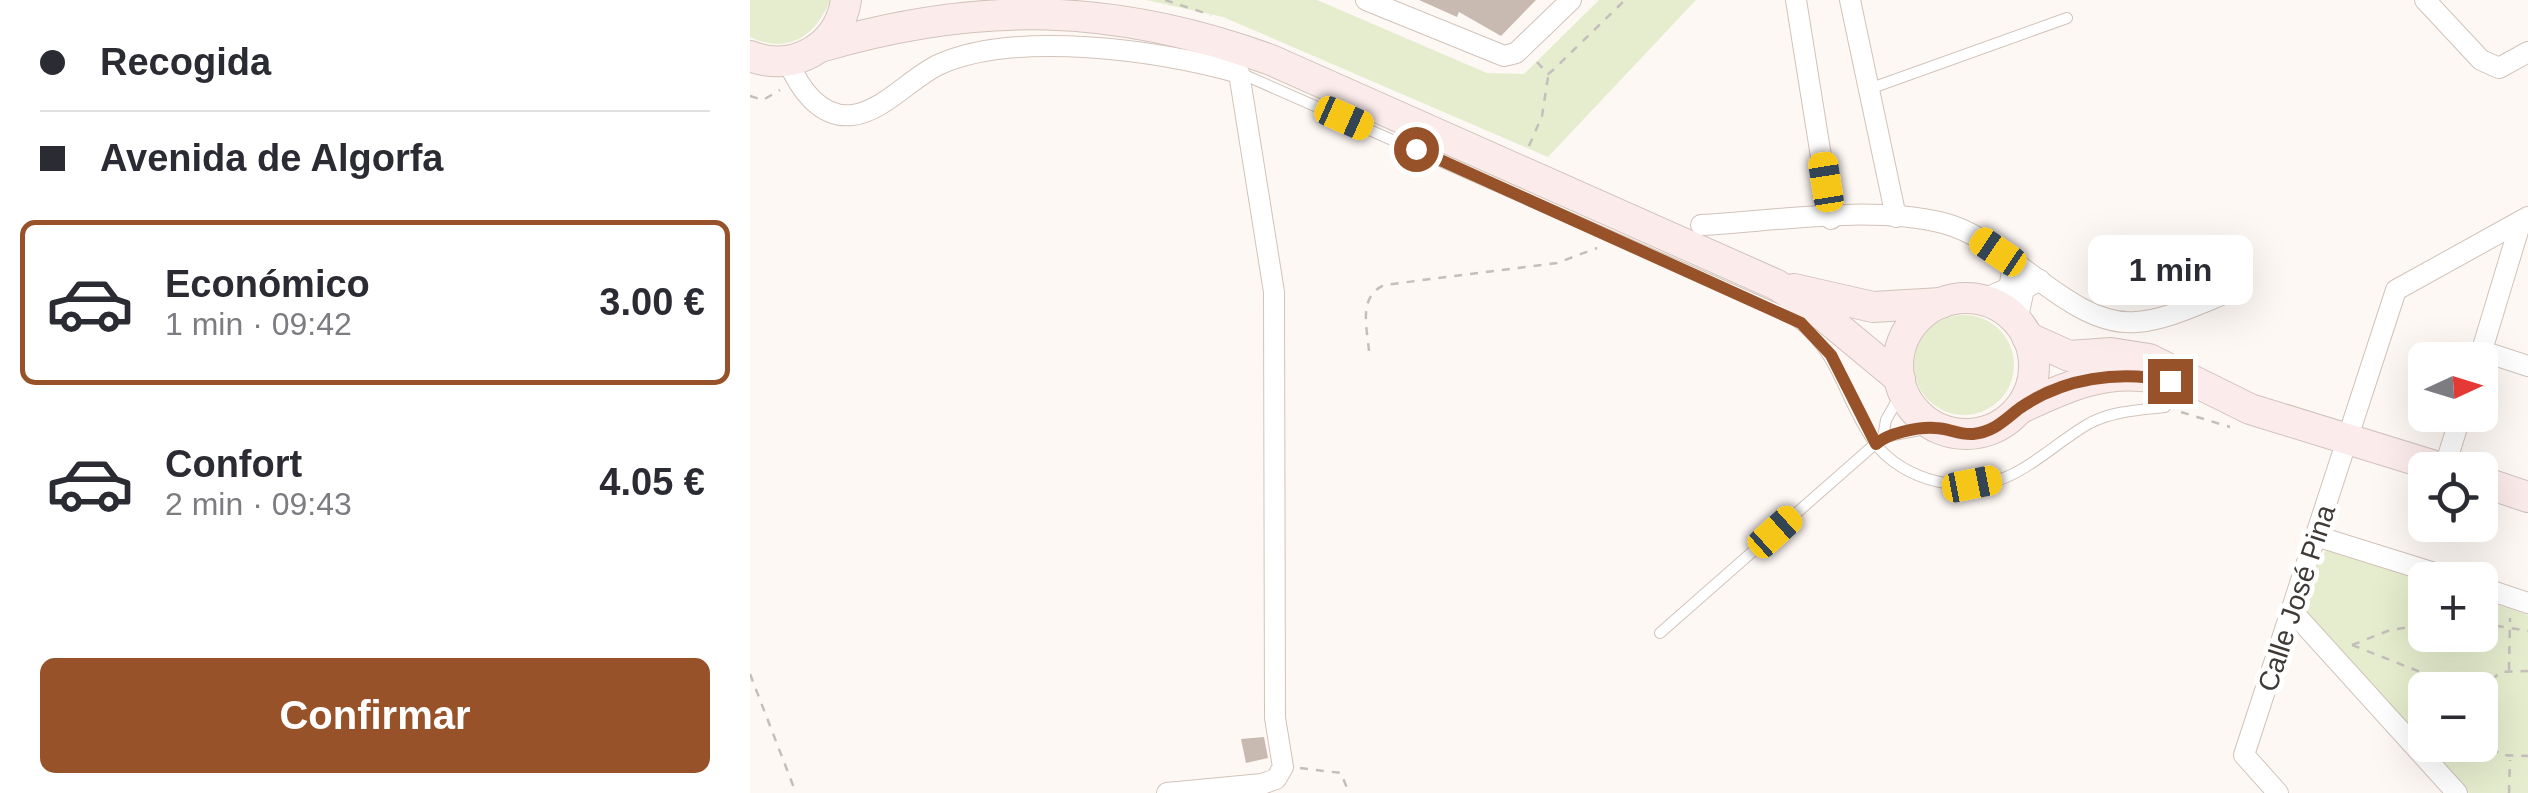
<!DOCTYPE html>
<html lang="es">
<head>
<meta charset="utf-8">
<style>
  body { margin:0; font-family:Arial,sans-serif; background:#f7f7f7; color:#2b2b33; height:100vh; display:flex; flex-direction:column; font-size:38px; white-space:nowrap }
  * { box-sizing:border-box; margin:0 }
  p { font-size:32px; color:#7c7c81 }
  .icon { flex:none; width:55px; height:55px; fill:none; stroke:currentColor; stroke-width:2; stroke-linecap:round; stroke-linejoin:round }
  .map { position:relative; flex:1; overflow:hidden }
  .details { display:flex; flex-direction:column; background:#fff; width:750px }
  .details>* { flex:none }
  .hud { display:grid; align-content:center; height:220px; padding:0 40px; background:#fff }
  .needle { width:65px; rotate:86deg }
  .buttons { position:absolute; left:1658px; top:342px; display:grid; gap:20px }
  .buttons a { display:grid; place-items:center; width:90px; height:90px; border-radius:15px; background:#fff; box-shadow:0 10px 40px #0002; font-size:50px }
  .end { position:absolute; width:45px; height:45px; margin:-22px; border:12px solid #985229; background:#fff; box-shadow:0 0 0 5px #fff }
  .from { border-radius:50% }
  .bubble { position:absolute; height:70px; border-radius:15px; background:#fff; box-shadow:0 10px 40px #0002; font-size:32px; font-weight:800; line-height:70px; text-align:center }
  .car { position:absolute; width:30px; height:60px; margin:-30px -15px; border-radius:12px; box-shadow:0 0 8px 2px #0007; background:linear-gradient(#f5c518 24%,#345 0 40%,#f5c518 0 76%,#345 0 86%,#f5c518 0) }
  .hud b { display:flex; align-items:center; gap:35px; height:95px; font-size:38px }
  .hud b+b { border-top:2px solid #e1e1e2 }
  .hud i { width:25px; height:25px; background:#2b2b33 }
  ul { padding:0; list-style:none }
  li { display:flex; align-items:center; gap:30px; height:165px; margin:0 20px 15px; padding:0 20px; border:5px solid transparent; border-radius:15px }
  li div { flex:1 }
  li b { display:block; font-size:38px }
  li em { font-style:normal; font-weight:800 }
  li.selected { border-color:#985229 }
  li>.icon { width:90px; height:90px; stroke-width:1.5 }
  .action { display:flex; gap:20px; margin-top:auto; padding:20px 40px }
  .action a { flex:1; height:115px; border-radius:15px; background:#985229; color:#fff; font-size:40px; font-weight:800; line-height:115px; text-align:center }
  main { display:flex; flex:1; min-height:0 }
  .map>svg:first-child { display:block }
</style>
</head>
<body>
<main>
<section class="details">
<div class="hud">
<b><i class="from"></i>Recogida</b>
<b><i></i>Avenida de Algorfa</b>
</div>
<ul>
<li class="selected"><svg class="icon" aria-label="car" viewBox="0 0 24 24"><path d="M5 17H2v-5l4-1 3-4h7l3 4 3 1v5h-3M9 17h6M6 11h13"/><circle cx="7" cy="17" r="2"/><circle cx="17" cy="17" r="2"/></svg><div><b>Económico</b><p>1 min · 09:42</p></div><em>3.00 €</em></li>
<li><svg class="icon" aria-label="car" viewBox="0 0 24 24"><path d="M5 17H2v-5l4-1 3-4h7l3 4 3 1v5h-3M9 17h6M6 11h13"/><circle cx="7" cy="17" r="2"/><circle cx="17" cy="17" r="2"/></svg><div><b>Confort</b><p>2 min · 09:43</p></div><em>4.05 €</em></li>
</ul>
<div class="action"><a>Confirmar</a></div>
</section>
<div class="map">
<svg width="1778" height="793" viewBox="0 0 1778 793">
  <rect width="100%" height="100%" fill="#fef8f5"/>
  <g fill="#e6edce">
    <path d="M 0,0 L 80,0 L 80,1 C 65,36 38,55 0,37 Z"/>
    <path d="M 396,0 L 567,0 L 737,73 L 774,74 L 849,0 L 946,0 L 798,157 L 473,17 Z"/>
    <circle cx="1214" cy="365" r="50"/>
    <path d="M 1578,549 L 1675,580 L 1675,635 L 1730,635 L 1730,599 L 1778,615 L 1778,793 L 1719,793 L 1675,745 L 1730,745 L 1730,690 L 1675,690 L 1675,745 L 1558,616 C 1552,598 1564,561 1578,549 Z"/>
  </g>
  <g fill="#c8bab1">
    <path d="M 669,0 L 786,0 L 751,36 L 709,12 L 707,17 Z"/>
    <path d="M 514,737 L 518,758 L 496,763 L 491,739 Z"/>
  </g>
  <g fill="none" stroke-linecap="round" stroke-linejoin="round">
    <defs>
      <g id="service">
        <path d="M 490,73 L 1033,312 C 1091,347 1089,393 1124,442 C 1153,482 1219,497 1263,474 C 1291,460 1313,438 1340,423 C 1363,411 1390,410 1415,407"/>
        <path d="M 1119,89 L 1317,18"/>
        <path d="M 1133,437 L 1136,420 L 1153,390"/>
        <path d="M 910,633 L 1133,437 L 1186,427"/>
      </g>
      <g id="minor">
        <path d="M 616,0 L 754,56 L 766,53 L 821,0"/>
        <path d="M 1046,0 L 1081,219"/>
        <path d="M 1100,0 L 1146,217"/>
        <path d="M 1675,0 L 1731,60 L 1749,68 L 1778,52"/>
        <path d="M 38,61 C 49,88 70,119 103,115 C 133,111 161,78 188,65 C 264,30 411,50 489,73 L 524,292 L 525,718 L 533,767 L 526,779 L 512,784 L 417,793"/>
        <path d="M 951,225 C 1025,221 1121,205 1193,223 C 1257,238 1320,328 1386,322 C 1419,320 1456,300 1487,289"/>
        <path d="M 1231,300 L 1259,288 L 1264,262"/>
        <path d="M 1267,321 L 1274,289 L 1290,280"/>
        <path d="M 1732,351 L 1778,366"/>
        <path d="M 1729,360 L 1771,221"/>
        <path d="M 1694,469 L 1711,415"/>
        <path d="M 1566,536 L 1707,580"/>
        <path d="M 1730,587 L 1778,603"/>
        <path d="M 1542,611 L 1707,793"/>
        <path d="M 1528,793 L 1494,755 L 1646,290 L 1778,217"/>
      </g>
      <g id="secondary">
        <path d="M 70,47 C 229,0 365,3 521,60 L 1027,285 L 1074,316 L 1150,379"/>
        <path d="M 0,56 C 44,73 89,47 96,0"/>
        <path d="M 1044,289 L 1123,307 L 1191,303"/>
        <circle cx="1216" cy="366" r="68"/>
        <path d="M 1277,337 L 1319,356 L 1361,353 L 1399,359 L 1500,409 L 1698,470"/>
        <path d="M 1269,409 C 1315,387 1358,367 1411,379"/>
        <path d="M 1730,481 L 1778,497"/>
      </g>
    </defs>
    <use href="#service" stroke="#d1c3b9" stroke-width="12"/>
    <use href="#minor" stroke="#d1c3b9" stroke-width="22"/>
    <use href="#secondary" stroke="#d1c3b9" stroke-width="32"/>
    <g stroke="#c4bfbb" stroke-width="2.5" stroke-dasharray="8 8" stroke-linecap="butt">
      <path d="M 415,0 L 461,15"/>
      <path d="M 787,62 L 798,74 L 802,71 L 875,0"/>
      <path d="M 0,96 L 13,100 L 30,90"/>
      <path d="M 779,146 L 792,116 L 798,77"/>
      <path d="M 619,351 C 617,327 608,297 634,285 L 807,263 L 847,248"/>
      <path d="M 1431,412 L 1480,427"/>
      <path d="M 1730,623 L 1778,631"/>
      <path d="M 1602,645 L 1716,690"/>
      <path d="M 1602,645 L 1640,630 L 1675,625"/>
      <path d="M 1759,670 L 1760,618"/>
      <path d="M 0,674 L 46,793"/>
      <path d="M 1729,690 L 1751,672 L 1778,671"/>
      <path d="M 1730,737 L 1751,755 L 1778,756"/>
      <path d="M 550,768 L 591,773 L 599,793"/>
      <path d="M 1759,793 L 1760,760"/>
    </g>
    <use href="#service" stroke="#fff" stroke-width="10"/>
    <use href="#minor" stroke="#fff" stroke-width="20"/>
    <use href="#secondary" stroke="#fbebeb" stroke-width="30"/>
  </g>
  <g fill="none" stroke-linecap="round" stroke-linejoin="round">
    <path stroke="#985229" stroke-width="12" d="M 666,149 L 1051,323 L 1081,355 L 1126,444 C 1138,433 1168,427 1185,428 C 1198,428 1209,435 1223,434 C 1244,432 1254,420 1270,408 C 1313,378 1369,370 1420,381"/>
  </g>
  <g text-anchor="middle" stroke-width="10" stroke-linejoin="round" paint-order="stroke">
    <g font-size="28" fill="#3f3a36" stroke="#fff">
      <text transform="translate(1546 598) rotate(-72)" y="10">Calle José Pina</text>
    </g>
  </g>
</svg>
<div class="buttons">
<a><svg class="needle" viewBox="-14 -14 28 28"><path d="M0-13l5 13h-10z" fill="#e53935"/><path d="M0 13l5-13h-10z" fill="#7c7c81"/></svg></a>
<a><svg class="icon" aria-label="locate" viewBox="0 0 24 24"><circle cx="12" cy="12" r="6"/><path d="M12 2v4M12 18v4M2 12h4M18 12h4"/></svg></a>
<a>+</a>
<a>−</a>
</div>
<i class="end from" style="left:666px;top:149px"></i>
<i class="end" style="left:1420px;top:381px"></i>
<div class="bubble" style="left:1338px;top:235px;width:165px">1 min</div>
<i class="car" style="left:594px;top:118px;rotate:114deg"></i>
<i class="car" style="left:1076px;top:182px;rotate:351deg"></i>
<i class="car" style="left:1248px;top:252px;rotate:304deg"></i>
<i class="car" style="left:1222px;top:484px;rotate:79deg"></i>
<i class="car" style="left:1025px;top:532px;rotate:48deg"></i>
</div>
</main>
</body>
</html>
